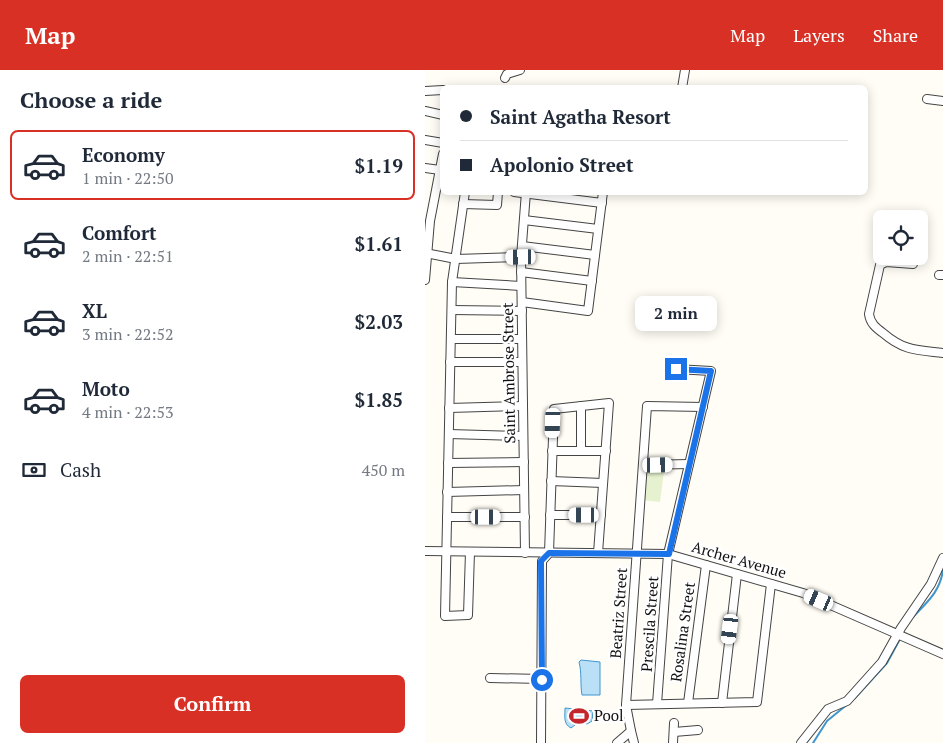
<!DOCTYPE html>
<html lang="en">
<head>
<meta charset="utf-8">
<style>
  body { margin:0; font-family:"PT Serif",serif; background:#f6f6f7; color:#1f2937; height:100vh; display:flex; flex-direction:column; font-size:19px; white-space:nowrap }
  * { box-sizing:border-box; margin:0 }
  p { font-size:16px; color:#747a83 }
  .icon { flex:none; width:28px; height:28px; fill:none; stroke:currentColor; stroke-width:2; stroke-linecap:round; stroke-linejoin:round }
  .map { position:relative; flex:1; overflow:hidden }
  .sheet { display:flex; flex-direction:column; background:#fff; width:425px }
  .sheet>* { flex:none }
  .guide { position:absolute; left:15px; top:15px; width:428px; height:110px; border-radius:8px; box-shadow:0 2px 12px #0003; display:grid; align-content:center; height:110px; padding:0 20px; background:#fff }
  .buttons { position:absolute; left:448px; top:140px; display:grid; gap:10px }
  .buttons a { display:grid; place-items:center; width:55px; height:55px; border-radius:8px; background:#fff; box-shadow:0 2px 12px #0003; font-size:25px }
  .end { position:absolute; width:22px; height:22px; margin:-11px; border:6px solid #1a73e8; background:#fff; box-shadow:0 0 0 2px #fff }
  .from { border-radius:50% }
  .bubble { position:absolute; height:35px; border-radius:8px; background:#fff; box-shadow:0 2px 12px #0003; font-size:16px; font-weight:700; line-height:35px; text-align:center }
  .car { position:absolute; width:15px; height:30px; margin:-15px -8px; border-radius:6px; box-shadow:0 0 4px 1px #0007; background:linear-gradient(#fff 24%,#345 0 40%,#fff 0 76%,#345 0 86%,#fff 0) }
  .guide b { display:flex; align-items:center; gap:18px; height:48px; font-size:19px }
  .guide b+b { border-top:1px solid #e0e1e3 }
  .guide i { width:12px; height:12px; background:#1f2937 }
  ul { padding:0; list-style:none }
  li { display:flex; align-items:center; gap:15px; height:70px; margin:0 10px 8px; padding:0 10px; border:2px solid transparent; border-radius:8px }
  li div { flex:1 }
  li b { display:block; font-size:19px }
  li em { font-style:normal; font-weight:700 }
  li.selected { border-color:#d93025 }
  li>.icon { width:45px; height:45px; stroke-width:1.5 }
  h2 { padding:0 20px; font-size:22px; line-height:60px }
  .pay { display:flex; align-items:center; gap:12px; height:55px; padding:0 20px; font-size:19px }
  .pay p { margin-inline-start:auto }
  .primary-button { display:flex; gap:10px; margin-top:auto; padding:10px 20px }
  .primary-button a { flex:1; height:58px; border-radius:8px; background:#d93025; color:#fff; font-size:20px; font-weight:700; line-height:58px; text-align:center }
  header { display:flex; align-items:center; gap:30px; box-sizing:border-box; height:70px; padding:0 25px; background:#d93025; color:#fff }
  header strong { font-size:24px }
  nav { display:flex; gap:28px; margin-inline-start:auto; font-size:18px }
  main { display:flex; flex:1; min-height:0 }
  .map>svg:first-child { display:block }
</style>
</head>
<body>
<header>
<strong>Map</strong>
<nav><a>Map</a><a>Layers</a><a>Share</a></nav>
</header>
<main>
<section class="sheet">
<h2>Choose a ride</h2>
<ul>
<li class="selected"><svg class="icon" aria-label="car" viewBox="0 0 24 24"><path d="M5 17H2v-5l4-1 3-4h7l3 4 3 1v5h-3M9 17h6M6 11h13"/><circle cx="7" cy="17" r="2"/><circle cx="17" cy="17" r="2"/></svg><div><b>Economy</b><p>1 min · 22:50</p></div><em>$1.19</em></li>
<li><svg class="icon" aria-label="car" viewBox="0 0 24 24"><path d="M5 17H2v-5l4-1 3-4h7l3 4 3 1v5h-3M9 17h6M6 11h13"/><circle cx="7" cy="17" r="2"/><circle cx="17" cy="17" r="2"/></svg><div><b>Comfort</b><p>2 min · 22:51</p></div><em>$1.61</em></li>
<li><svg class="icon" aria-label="car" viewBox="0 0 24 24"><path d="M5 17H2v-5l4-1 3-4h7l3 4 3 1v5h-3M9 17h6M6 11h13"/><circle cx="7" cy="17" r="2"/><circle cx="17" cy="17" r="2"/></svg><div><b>XL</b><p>3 min · 22:52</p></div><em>$2.03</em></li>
<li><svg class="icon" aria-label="car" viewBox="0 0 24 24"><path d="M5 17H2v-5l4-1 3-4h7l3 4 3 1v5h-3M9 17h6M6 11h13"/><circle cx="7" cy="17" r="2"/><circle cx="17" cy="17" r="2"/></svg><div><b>Moto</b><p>4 min · 22:53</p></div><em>$1.85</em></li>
</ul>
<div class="pay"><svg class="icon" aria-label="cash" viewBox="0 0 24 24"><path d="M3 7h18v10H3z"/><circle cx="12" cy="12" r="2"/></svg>Cash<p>450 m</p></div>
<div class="primary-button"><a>Confirm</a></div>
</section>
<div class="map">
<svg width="518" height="673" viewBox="0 0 518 673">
  <rect width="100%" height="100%" fill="#fffdf5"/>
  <path fill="#e6f2cf" d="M 221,399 L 239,401 L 235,432 L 217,430 Z"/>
  <g fill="#b9e0f7" stroke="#3f96cf">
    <path d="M 156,590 L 175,592 L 175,625 L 157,625 C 155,614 157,603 154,592 Z"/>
    <path d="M 140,638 L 168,641 L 167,651 L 162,654 L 155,651 L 146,658 C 138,654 140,646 140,638 Z"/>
  </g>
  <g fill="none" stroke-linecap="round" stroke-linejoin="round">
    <g stroke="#3f96cf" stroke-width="2">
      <path d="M 488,547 C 502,532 515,522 518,500"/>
      <path d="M 430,628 L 462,593 L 475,569"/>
      <path d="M 388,673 L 402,651 L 424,633"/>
    </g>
    <defs>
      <g id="street">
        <path d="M 80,8 L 82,4 L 95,0"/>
        <path d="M 257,18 L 260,0"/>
        <path d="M 0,21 L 18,20"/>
        <path d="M 502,29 L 518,31"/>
        <path d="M 0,41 L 18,45"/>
        <path d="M 0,70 L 18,73"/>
        <path d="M 0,98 L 15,100"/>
        <path d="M 40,122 L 27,212 L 20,546 L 43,545 L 45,482"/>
        <path d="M 89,122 L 177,133"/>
        <path d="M 38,134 L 72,135 L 73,122"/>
        <path d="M 99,150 L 173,159"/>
        <path d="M 97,176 L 170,185"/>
        <path d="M 0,183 L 31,189 L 96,187"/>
        <path d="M 488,194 L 461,192 L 455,195 L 444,244 C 445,253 451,258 458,263 C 479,281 492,280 518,283"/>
        <path d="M 96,202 L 167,211"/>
        <path d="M 514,205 L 518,205"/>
        <path d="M 0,210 L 5,151 L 18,84"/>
        <path d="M 27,212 L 96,216"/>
        <path d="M 97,232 L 163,241 L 178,122"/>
        <path d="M 27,240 L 97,241"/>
        <path d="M 26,269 L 97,269"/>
        <path d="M 25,292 L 97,292"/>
        <path d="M 24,338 L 98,336"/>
        <path d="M 24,364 L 98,366"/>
        <path d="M 127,381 L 181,381"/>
        <path d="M 156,381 L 156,336"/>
        <path d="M 23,393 L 99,392"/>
        <path d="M 218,395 L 264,394"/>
        <path d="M 126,411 L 178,413"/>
        <path d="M 22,422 L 99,420"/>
        <path d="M 125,445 L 176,445"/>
        <path d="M 22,447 L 100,447"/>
        <path d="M 0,481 L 243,484 L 378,523 L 518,584"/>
        <path d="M 100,483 L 96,187 L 101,122"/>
        <path d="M 65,608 L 117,609"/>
        <path d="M 263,633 L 281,495"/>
        <path d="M 297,633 L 312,504"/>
        <path d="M 232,634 L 243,484 L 286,301 L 251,299"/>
        <path d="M 201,635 L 332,632 L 346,514"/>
        <path d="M 206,661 L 201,635 L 222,336 L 278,337"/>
        <path d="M 249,662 L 273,660"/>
        <path d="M 116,673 L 117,491 L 124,483 L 129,339 L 184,333 L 173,483"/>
        <path d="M 192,673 L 206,661 L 209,673"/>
        <path d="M 248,673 L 249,653"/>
        <path d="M 376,673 L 403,639 L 422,631 L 457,592 L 476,558 L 506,514 L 518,488"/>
      </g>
    </defs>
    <use href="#street" stroke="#444" stroke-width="10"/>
    <use href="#street" stroke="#fff" stroke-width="8"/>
  </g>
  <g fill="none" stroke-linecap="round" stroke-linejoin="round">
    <path stroke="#1a73e8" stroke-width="6" d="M 117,610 L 116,491 L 124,483 L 244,484 L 286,301 L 251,299"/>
  </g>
  <defs>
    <symbol id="stadium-bare" viewBox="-9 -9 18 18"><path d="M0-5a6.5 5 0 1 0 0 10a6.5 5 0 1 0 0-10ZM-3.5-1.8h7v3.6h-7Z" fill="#c4262e" stroke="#fff" stroke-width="2.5" paint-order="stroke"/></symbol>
  </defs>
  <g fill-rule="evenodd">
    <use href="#stadium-bare" x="140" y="632" width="28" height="28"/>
  </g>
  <g text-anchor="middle" stroke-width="5" stroke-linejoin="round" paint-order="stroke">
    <g font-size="15" fill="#111" stroke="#fff">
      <text transform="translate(84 303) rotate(-91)" y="5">Saint Ambrose Street</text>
      <text transform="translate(314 490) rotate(16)" y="5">Archer Avenue</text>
      <text transform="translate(194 543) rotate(-86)" y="5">Beatriz Street</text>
      <text transform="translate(225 554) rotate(-86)" y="5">Prescila Street</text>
      <text transform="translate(258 562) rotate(-82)" y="5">Rosalina Street</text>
    </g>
    <g font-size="15" fill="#111" stroke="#fff" text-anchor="start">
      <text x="169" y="651">Pool</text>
    </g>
  </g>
</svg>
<div class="buttons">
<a><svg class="icon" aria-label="locate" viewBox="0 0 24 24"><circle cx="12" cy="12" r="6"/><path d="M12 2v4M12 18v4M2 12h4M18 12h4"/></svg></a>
</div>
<i class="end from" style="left:117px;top:610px"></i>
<i class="end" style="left:251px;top:299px"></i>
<div class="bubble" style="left:210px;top:226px;width:82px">2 min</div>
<i class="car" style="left:96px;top:187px;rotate:269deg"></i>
<i class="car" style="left:128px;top:353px;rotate:182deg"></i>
<i class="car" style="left:233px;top:395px;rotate:89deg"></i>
<i class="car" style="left:159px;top:445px;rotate:270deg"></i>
<i class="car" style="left:61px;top:447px;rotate:90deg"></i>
<i class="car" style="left:394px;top:530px;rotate:293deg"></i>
<i class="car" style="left:305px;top:559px;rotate:187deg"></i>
<div class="guide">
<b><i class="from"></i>Saint Agatha Resort</b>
<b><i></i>Apolonio Street</b>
</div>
</div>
</main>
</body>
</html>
